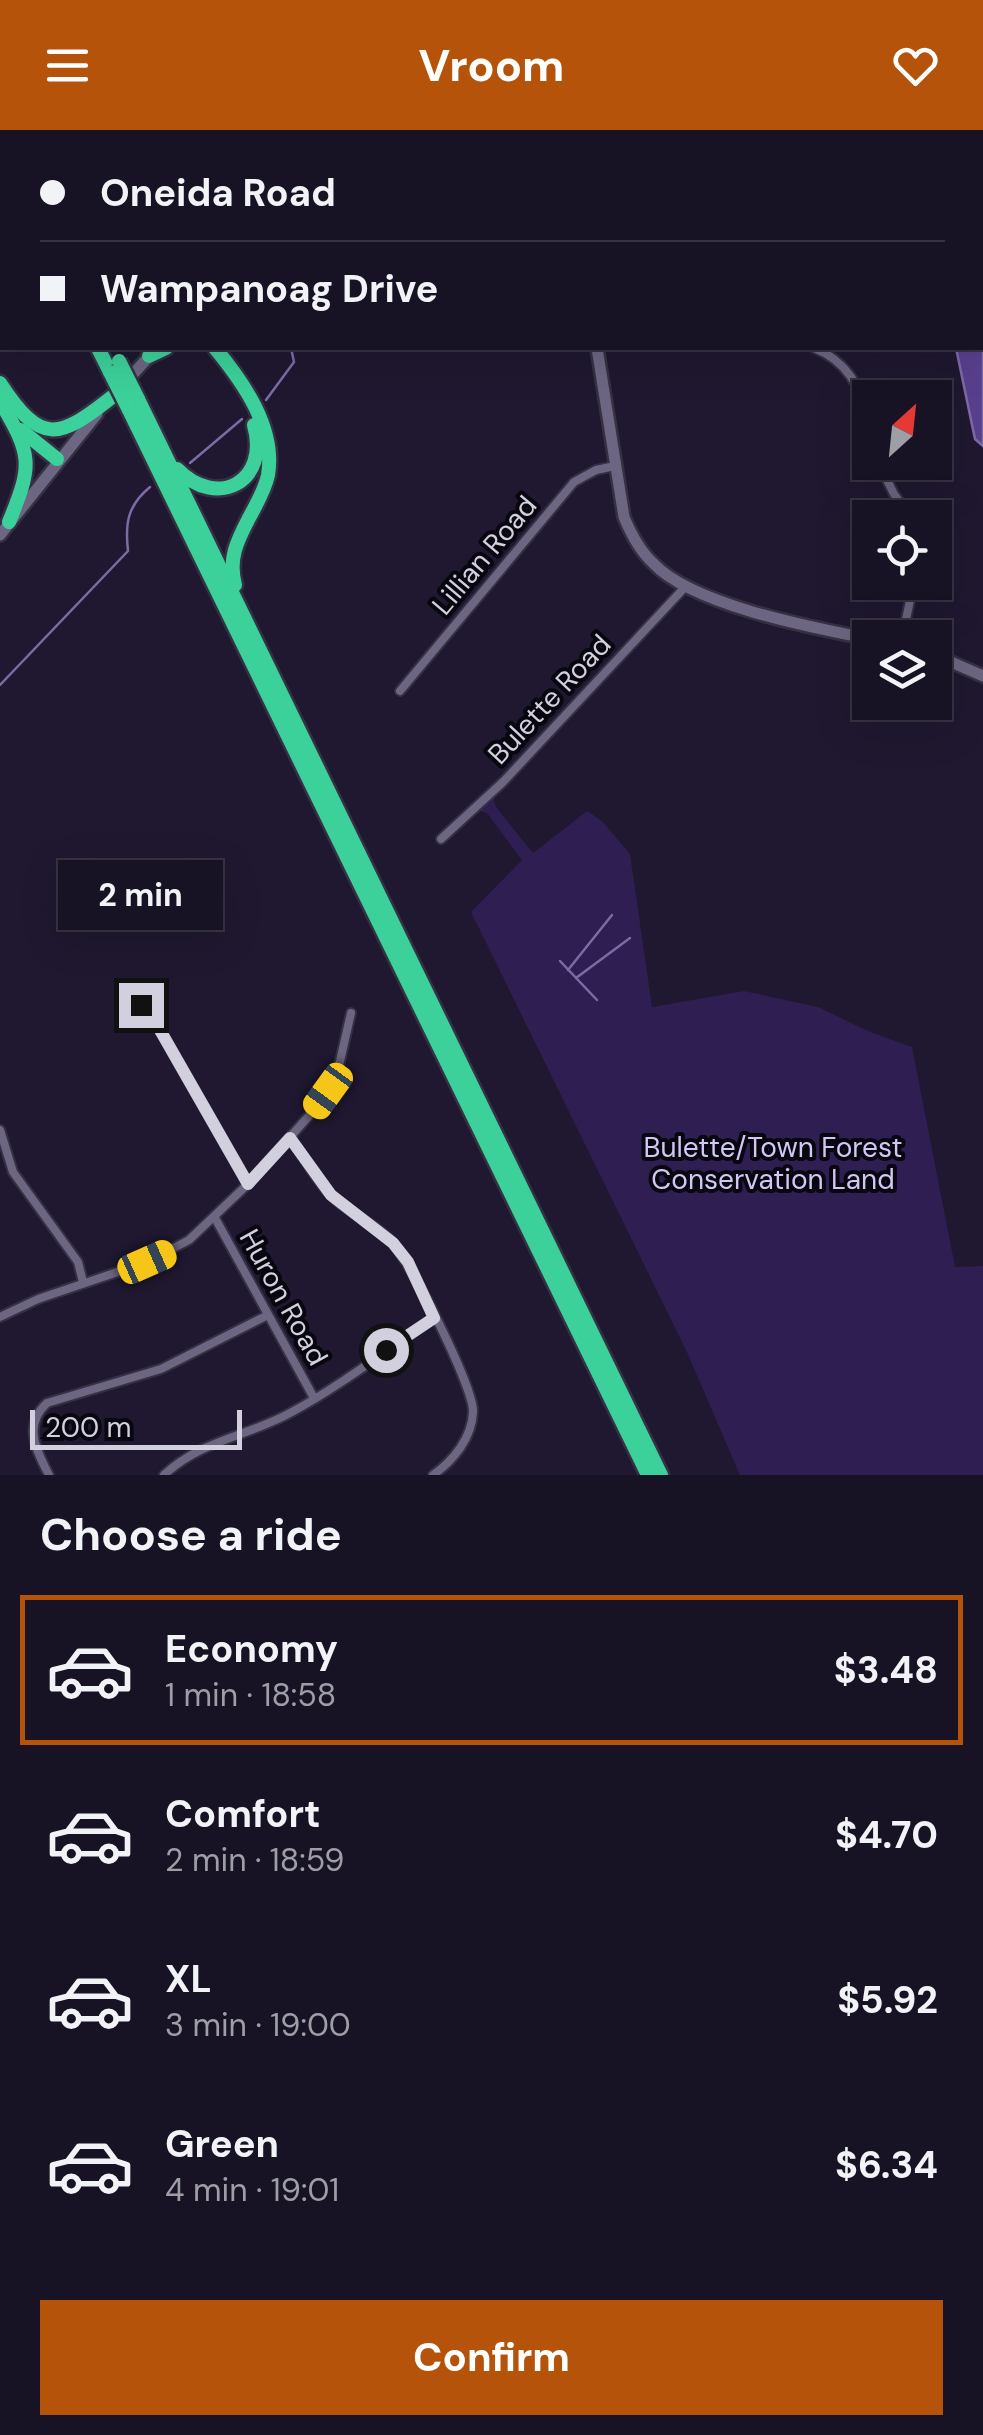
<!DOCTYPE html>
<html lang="en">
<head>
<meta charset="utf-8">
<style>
  body { margin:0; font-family:"DM Sans",sans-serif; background:#242031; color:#f1f3f6; height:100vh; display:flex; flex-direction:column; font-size:38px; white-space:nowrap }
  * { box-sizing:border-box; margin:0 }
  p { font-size:32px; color:#9e9ea6 }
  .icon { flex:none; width:55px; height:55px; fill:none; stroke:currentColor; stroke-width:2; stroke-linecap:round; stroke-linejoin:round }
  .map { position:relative; height:1345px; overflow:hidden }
  .drawer { display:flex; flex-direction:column; background:#171224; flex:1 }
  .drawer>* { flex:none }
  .guide { position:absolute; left:0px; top:0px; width:985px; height:220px; box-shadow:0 10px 40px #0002,0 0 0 2px #363241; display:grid; align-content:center; height:220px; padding:0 40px; background:#171224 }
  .needle { width:65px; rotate:27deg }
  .controls { position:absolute; left:852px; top:250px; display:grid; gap:20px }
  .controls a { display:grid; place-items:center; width:100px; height:100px; border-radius:0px; background:#171224; box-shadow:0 10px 40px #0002,0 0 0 2px #363241; font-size:50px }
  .scale { position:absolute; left:30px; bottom:25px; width:212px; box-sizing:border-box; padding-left:10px; border:5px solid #d2cfdf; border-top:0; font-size:28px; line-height:35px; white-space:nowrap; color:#d2cfdf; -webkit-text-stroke:8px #08060f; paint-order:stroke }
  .end { position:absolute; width:45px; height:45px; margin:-22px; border:12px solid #d2cfdf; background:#111; box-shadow:0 0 0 5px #111 }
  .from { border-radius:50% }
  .bubble { position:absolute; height:70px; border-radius:0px; background:#171224; box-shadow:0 10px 40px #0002,0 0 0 2px #363241; font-size:32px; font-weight:700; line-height:70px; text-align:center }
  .car { position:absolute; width:30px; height:60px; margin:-30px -15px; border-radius:12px; box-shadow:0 0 8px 2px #0007; background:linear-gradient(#f5c518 24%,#345 0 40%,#f5c518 0 76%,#345 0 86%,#f5c518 0) }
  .guide b { display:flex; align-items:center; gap:35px; height:95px; font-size:38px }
  .guide b+b { border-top:2px solid #363241 }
  .guide i { width:25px; height:25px; background:#f1f3f6 }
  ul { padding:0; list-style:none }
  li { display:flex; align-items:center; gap:30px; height:150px; margin:0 20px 15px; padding:0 20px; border:5px solid transparent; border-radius:0px }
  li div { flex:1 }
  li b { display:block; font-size:38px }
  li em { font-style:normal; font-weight:700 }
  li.active { border-color:#b45309 }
  li>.icon { width:90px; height:90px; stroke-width:1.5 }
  h2 { padding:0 40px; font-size:45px; line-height:120px }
  .action { display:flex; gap:20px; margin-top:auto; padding:20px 40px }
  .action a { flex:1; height:115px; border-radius:0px; background:#b45309; color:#fff; font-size:40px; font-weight:700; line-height:115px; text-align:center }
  header { display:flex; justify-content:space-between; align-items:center; height:130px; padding:0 40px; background:#b45309; color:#fff; font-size:45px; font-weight:700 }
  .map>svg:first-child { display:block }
</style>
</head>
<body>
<header><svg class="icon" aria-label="menu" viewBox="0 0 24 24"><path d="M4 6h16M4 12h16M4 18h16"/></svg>Vroom<svg class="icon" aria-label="heart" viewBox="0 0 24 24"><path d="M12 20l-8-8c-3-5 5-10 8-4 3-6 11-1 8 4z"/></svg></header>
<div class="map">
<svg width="983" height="1345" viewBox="0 0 983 1345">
  <rect width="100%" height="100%" fill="#1f1830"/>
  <path fill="#2f1e52" d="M 493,667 L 496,677 L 533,723 L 587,681 L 602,691 L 630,724 L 652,877 L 744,861 L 818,877 L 870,902 L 912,917 L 955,1137 L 983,1136 L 983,1345 L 740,1345 L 686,1220 L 471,782 L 522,730 L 487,683 L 477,680 Z"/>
  <path fill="#59408e" stroke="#7d6ba6" stroke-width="2.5" d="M 700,0 L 983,0 L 983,316 L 975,309 L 956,218 L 982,218 L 982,2 Z"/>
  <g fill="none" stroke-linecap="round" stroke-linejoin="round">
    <g stroke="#7d6ba6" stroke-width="2.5">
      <path d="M 420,0 L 421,2"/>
      <path d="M 266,270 L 294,232 L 291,218"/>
      <path d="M 190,333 L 242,289"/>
      <path d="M 0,555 L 128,421 C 125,394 127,376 150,357"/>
      <path d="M 560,831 L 597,870"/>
      <path d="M 568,840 L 612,785"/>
      <path d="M 576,848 L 630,808"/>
    </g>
    <defs>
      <g id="street">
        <path d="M 191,0 L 193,2"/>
        <path d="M 814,218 C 847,231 860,257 870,289"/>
        <path d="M 878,332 L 894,364 L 911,388"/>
        <path d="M 902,508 L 914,452"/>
        <path d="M 400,561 L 574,352 L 596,340 L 615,336"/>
        <path d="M 441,709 L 503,652 L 686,456"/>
        <path d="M 141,875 L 152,886 L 248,1054"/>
        <path d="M 0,1000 L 13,1042 L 78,1132 L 83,1152"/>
        <path d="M 290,1009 C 305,1026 314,1048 330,1064 C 348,1083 373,1092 391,1111 C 410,1130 474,1258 473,1282 C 472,1308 453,1331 433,1345"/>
        <path d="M 215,1088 L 314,1268"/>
        <path d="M 0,1187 L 38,1169 L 147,1132 L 189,1110 L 248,1054 L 316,978 L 338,940 L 351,883"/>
        <path d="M 49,1345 C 36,1320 23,1295 47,1273 L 161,1239 L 268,1185"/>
        <path d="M 164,1345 C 201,1310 246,1307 290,1283 C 340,1256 387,1220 434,1188"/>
      </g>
      <g id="secondary">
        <path d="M 542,0 L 542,2"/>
        <path d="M 355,2 L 357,0"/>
        <path d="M 597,218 L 624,387 C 631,404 640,421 653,433 C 692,475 814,498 870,509"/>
        <path d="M 123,255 L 154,221"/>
        <path d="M 0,405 L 97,284"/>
        <path d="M 935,525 L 983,546"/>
      </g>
      <g id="highway">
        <path d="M 5,0 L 7,2"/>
        <path d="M 0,18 L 2,23"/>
        <path d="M 0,109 L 2,108"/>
        <path d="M 98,218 L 110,242"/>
        <path d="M 215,218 C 243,252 276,298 268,345 C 265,360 256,375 249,388 C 237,411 228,429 235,455"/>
        <path d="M 149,226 L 166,218"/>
        <path d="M 0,253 C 41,316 59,309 112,267"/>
        <path d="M 138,269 L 661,1345"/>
        <path d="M 0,271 C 32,325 33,334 9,392"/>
        <path d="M 128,278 L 648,1345"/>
        <path d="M 21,300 L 57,329"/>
        <path d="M 177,339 C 217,380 270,352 254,295"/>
      </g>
    </defs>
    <use href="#street" stroke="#353143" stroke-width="12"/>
    <use href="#secondary" stroke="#353143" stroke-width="16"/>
    <use href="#highway" stroke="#353143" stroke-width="19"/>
    <use href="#street" stroke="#6d6682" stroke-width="8"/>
    <use href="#secondary" stroke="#6d6682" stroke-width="11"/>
    <use href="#highway" stroke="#3cd09a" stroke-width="14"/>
    <defs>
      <g id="highway-bridge">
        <path d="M 119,231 L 138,269"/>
        <path d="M 110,242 L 128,278"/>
      </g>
    </defs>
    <use href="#highway-bridge" stroke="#353143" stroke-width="19" stroke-linecap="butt"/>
    <use href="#highway-bridge" stroke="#3cd09a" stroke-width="14"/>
  </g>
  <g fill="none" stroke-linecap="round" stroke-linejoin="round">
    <path stroke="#d2cfdf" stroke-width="12" d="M 141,875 L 152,886 L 248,1054 L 290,1008 L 331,1065 L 393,1113 L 408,1132 L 434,1188 L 386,1220"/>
  </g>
  <g text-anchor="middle" stroke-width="8" stroke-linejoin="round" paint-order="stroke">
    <g font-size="28" fill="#d2cfdf" stroke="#08060f">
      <text transform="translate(484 425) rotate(-50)" y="10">Lillian Road</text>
      <text transform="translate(549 569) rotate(-47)" y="10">Bulette Road</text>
      <text transform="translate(284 1167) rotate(61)" y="10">Huron Road</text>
    </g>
    <g font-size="28" fill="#d2c7f4" stroke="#08060f">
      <text x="773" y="1027">Bulette/Town Forest<tspan x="773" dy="32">Conservation Land</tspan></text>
    </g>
  </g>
</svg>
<div class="controls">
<a><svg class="needle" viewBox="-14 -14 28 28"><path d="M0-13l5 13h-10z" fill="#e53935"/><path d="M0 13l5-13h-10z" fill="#9e9ea6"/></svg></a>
<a><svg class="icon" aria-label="locate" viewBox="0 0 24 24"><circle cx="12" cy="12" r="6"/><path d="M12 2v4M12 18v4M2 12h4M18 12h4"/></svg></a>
<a><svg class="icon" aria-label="layers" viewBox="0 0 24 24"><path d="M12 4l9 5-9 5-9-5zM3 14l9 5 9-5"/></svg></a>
</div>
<div class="scale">200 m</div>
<i class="end from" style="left:386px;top:1220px"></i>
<i class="end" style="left:141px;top:875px"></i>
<div class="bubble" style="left:58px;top:730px;width:165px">2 min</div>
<i class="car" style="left:328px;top:961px;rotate:216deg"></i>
<i class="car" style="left:147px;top:1132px;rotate:66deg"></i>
<div class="guide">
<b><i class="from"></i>Oneida Road</b>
<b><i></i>Wampanoag Drive</b>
</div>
</div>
<section class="drawer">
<h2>Choose a ride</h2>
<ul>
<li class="active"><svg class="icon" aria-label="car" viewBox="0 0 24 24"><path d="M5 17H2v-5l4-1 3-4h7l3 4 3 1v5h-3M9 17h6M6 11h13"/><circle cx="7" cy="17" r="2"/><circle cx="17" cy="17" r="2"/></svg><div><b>Economy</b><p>1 min · 18:58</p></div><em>$3.48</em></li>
<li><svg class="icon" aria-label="car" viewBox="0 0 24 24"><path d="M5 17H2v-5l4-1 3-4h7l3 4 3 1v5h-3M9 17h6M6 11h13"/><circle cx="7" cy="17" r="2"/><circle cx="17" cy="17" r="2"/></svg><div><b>Comfort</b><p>2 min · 18:59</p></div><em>$4.70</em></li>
<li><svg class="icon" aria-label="car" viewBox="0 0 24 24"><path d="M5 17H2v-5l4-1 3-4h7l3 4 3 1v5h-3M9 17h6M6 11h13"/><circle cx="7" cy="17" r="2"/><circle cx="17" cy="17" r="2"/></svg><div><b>XL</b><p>3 min · 19:00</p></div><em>$5.92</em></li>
<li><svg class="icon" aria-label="car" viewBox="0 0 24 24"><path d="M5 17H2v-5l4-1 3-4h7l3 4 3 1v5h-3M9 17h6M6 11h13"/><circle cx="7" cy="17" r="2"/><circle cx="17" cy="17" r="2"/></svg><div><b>Green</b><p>4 min · 19:01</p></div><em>$6.34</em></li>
</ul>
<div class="action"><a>Confirm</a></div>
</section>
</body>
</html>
